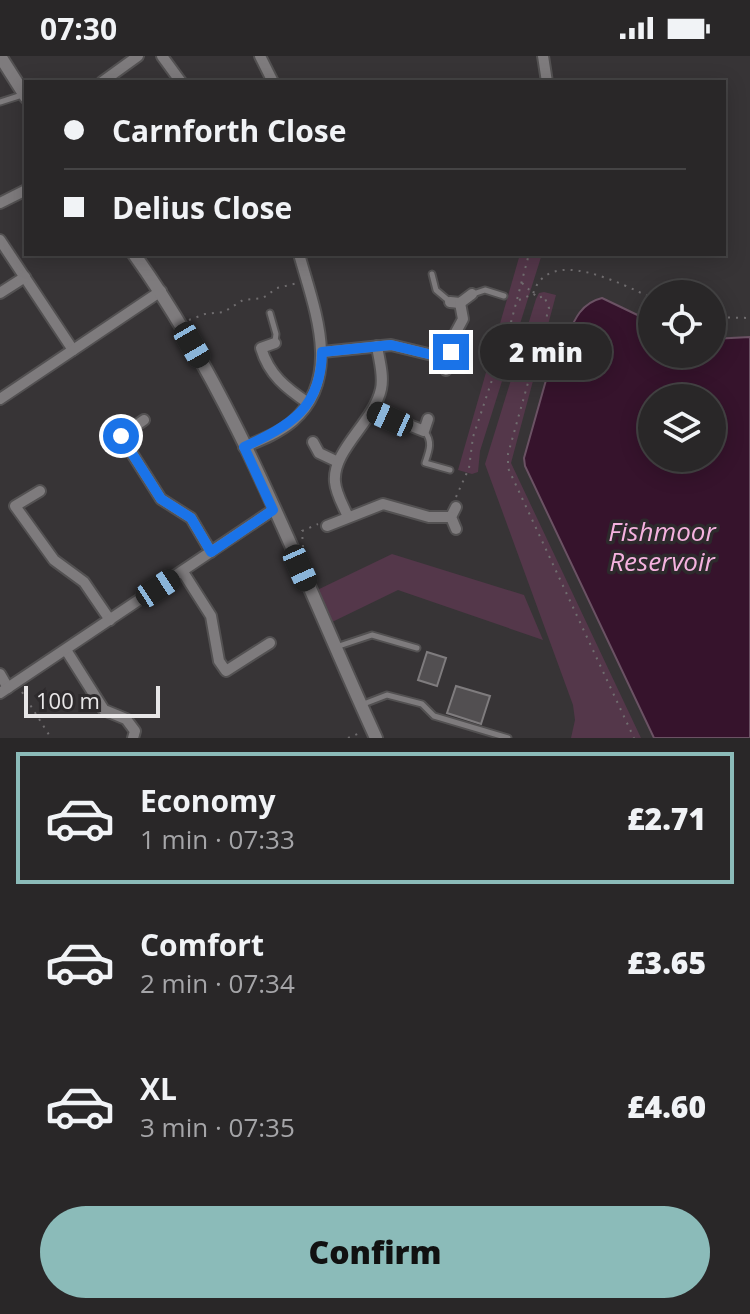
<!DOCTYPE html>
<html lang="en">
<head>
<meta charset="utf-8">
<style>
  body { margin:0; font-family:"Open Sans",sans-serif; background:#353334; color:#f1f3f6; height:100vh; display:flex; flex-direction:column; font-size:30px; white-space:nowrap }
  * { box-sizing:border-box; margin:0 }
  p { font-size:26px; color:#a5a5a8 }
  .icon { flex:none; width:44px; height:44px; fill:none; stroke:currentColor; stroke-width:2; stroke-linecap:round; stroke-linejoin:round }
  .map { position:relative; height:682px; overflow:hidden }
  .drawer { display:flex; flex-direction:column; background:#292728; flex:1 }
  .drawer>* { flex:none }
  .hud { position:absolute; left:24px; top:24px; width:702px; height:176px; border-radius:0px; box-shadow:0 4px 20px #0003,0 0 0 2px #454445; display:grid; align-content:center; height:176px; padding:0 40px; background:#292728 }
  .controls { position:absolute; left:638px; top:224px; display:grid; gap:16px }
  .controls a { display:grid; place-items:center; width:88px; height:88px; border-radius:50%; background:#292728; box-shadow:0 4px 20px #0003,0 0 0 2px #454445; font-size:40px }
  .scale { position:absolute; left:24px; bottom:20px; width:136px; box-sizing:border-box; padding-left:8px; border:4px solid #e8e6e7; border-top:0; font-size:22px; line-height:28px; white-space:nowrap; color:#e8e6e7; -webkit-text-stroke:6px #2d2a2c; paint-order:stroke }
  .end { position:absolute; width:36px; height:36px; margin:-18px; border:10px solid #1a73e8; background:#fff; box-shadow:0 0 0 4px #fff }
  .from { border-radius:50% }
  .bubble { position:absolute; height:56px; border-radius:28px; background:#292728; box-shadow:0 4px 20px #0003,0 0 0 2px #454445; font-size:26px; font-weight:800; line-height:56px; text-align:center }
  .car { position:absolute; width:24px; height:48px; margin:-24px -12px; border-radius:10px; box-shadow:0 0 6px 2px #0007; background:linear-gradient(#222 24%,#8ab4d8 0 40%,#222 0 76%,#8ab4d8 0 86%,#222 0) }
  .hud b { display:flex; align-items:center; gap:28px; height:76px; font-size:30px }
  .hud b+b { border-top:2px solid #454445 }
  .hud i { width:20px; height:20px; background:#f1f3f6 }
  ul { padding:14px 0 0; list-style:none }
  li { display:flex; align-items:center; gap:24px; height:132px; margin:0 16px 12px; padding:0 24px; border:4px solid transparent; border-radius:0px }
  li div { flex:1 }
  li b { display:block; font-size:30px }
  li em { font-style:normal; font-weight:800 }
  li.selected { border-color:#8bbbb9 }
  li>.icon { width:72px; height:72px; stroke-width:1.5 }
  .cta { display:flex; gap:16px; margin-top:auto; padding:16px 40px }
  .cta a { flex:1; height:92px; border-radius:48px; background:#8bbbb9; color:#111; font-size:32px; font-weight:800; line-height:92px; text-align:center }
  .status { display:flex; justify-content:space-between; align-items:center; height:56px; padding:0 40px; background:#292728; direction:ltr }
  .status svg { height:22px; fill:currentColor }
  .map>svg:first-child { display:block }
</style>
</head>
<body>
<div class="status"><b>07:30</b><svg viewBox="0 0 49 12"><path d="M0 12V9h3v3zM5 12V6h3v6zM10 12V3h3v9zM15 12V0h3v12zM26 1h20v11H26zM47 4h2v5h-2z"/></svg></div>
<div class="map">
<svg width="750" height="682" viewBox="0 0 750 682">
  <rect width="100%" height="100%" fill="#373436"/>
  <g fill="#54374a">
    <path d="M 520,198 L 542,198 L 480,395 L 478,416 L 472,418 L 458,414 Z"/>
    <path d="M 544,236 L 556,239 L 511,407 L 641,682 L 571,682 L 575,664 L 573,649 L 485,408 L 536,243 L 539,237 Z"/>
    <path d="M 392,498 L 524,539 L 543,584 L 398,534 L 328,568 L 313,536 Z"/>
  </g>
  <path fill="#36132c" stroke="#6b5264" stroke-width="2" fill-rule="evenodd" d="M 602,242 L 652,266 L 652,298 L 712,298 L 712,283 L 750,281 L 750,682 L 654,682 L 525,410 L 524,402 L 550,310 C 571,290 568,250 602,242 ZM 652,342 L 712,342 L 712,402 L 652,402 Z"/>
  <g fill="#524f51" stroke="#7f7c7e" stroke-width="2">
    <path d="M 427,596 L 446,602 L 437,630 L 418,624 Z"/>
    <path d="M 456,630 L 490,640 L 481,668 L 447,657 Z"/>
  </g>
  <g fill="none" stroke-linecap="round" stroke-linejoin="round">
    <defs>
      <g id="service">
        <path d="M 0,46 L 22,39"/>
        <path d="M 432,218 L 436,234 L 449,245"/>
        <path d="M 473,238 L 485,234 L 504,240"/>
        <path d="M 270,257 L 276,278 L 275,286"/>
        <path d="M 425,376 C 433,386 429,395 425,407 L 450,414"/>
        <path d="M 336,591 L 372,579 L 417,592"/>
        <path d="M 361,649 L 387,639 L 422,648 L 434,660 L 508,682"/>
      </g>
      <g id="minor">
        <path d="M 162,0 L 181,26"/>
        <path d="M 260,0 L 273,26"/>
        <path d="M 543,0 L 547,26"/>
        <path d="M 102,26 L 138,0"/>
        <path d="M 0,147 L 26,134"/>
        <path d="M 0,184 L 73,294"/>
        <path d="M 0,237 L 25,221"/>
        <path d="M 450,246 L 460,247 L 472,238"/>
        <path d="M 275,287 L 261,292 C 269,319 286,332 308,347"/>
        <path d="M 322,296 L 391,289 L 449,303"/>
        <path d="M 446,314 L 456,276 L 463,263 L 460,247"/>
        <path d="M 0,343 L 161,235"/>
        <path d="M 374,355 L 424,375 L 428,363"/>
        <path d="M 144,364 L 121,380 L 161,443 L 191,462 L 211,496"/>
        <path d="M 313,386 L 319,397 L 338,406"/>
        <path d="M 244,391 C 261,384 279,377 293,365 C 343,321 314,252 299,198"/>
        <path d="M 40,435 L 15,450 L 54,504 L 84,526 L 110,564"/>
        <path d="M 456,451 L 451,461 L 456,473"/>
        <path d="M 348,461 C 343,449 336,438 335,426 C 332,394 374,366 381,333 C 384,319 379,304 377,290"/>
        <path d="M 327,470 L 383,448 L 429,461 L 451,461"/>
        <path d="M 183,516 L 211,560 L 219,605 L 226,615 L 270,587"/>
        <path d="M 66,594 L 104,654 L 126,663 L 135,675 L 133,682"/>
        <path d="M 0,618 L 8,632"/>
        <path d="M 0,637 L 273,454"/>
      </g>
      <g id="tertiary">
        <path d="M 0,0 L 26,41"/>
        <path d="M 134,198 C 239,345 301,519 376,682"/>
      </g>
    </defs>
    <use href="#service" stroke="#535152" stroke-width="9"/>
    <use href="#minor" stroke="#535152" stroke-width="14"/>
    <use href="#tertiary" stroke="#535152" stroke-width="16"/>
    <g stroke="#706d6f" stroke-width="2" stroke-dasharray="2 6" stroke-linecap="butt">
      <path d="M 522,227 L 538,242 L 544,240 L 549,252 L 508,398 L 508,412 L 634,682"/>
      <path d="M 519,244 L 533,238 C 548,188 623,229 652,242"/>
      <path d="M 712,261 L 750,262"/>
      <path d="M 189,264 L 205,258 L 224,256 L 243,244 L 263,242 L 277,232 L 298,227"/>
      <path d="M 456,441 L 469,412 L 473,381 L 510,270 L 529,198"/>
      <path d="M 303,491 L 302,475 L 318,468"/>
      <path d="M 22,636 L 51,682"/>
      <path d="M 348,682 L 362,676"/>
    </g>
    <use href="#service" stroke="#7e7b7d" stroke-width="5"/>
    <use href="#minor" stroke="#7e7b7d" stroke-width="10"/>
    <use href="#tertiary" stroke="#7e7b7d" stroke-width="12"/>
  </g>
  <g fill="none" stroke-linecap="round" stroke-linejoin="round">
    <path stroke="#1a73e8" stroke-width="10" d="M 121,380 L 161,443 L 191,462 L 211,496 L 273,454 L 244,391 C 291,369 321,352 322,296 L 391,289 L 449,303 L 451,296"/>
  </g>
  <g text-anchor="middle" stroke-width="7" stroke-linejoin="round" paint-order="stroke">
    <g font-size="26" font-style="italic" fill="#f5b2df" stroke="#2d2a2c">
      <text x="662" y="485">Fishmoor<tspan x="662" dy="30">Reservoir</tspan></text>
    </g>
  </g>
</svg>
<div class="controls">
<a><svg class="icon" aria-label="locate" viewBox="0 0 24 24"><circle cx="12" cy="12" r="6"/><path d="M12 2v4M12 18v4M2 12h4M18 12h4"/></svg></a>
<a><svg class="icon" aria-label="layers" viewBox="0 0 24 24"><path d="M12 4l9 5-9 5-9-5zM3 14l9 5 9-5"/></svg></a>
</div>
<div class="scale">100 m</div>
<i class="end from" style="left:121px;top:380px"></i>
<i class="end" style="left:451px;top:296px"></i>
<div class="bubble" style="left:480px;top:268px;width:132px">2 min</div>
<i class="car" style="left:192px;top:289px;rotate:150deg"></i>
<i class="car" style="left:390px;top:363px;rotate:294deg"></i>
<i class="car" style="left:300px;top:512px;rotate:156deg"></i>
<i class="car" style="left:158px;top:532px;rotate:57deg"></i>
<div class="hud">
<b><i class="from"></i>Carnforth Close</b>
<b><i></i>Delius Close</b>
</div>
</div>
<section class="drawer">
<ul>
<li class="selected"><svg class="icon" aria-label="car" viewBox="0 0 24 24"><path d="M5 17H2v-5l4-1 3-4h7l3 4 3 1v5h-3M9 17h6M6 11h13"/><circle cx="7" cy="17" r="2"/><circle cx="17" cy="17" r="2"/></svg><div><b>Economy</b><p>1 min · 07:33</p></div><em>£2.71</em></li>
<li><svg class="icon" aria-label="car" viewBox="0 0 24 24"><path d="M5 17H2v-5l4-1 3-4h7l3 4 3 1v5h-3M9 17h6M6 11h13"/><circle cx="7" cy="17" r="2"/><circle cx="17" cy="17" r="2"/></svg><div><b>Comfort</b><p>2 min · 07:34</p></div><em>£3.65</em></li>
<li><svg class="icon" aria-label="car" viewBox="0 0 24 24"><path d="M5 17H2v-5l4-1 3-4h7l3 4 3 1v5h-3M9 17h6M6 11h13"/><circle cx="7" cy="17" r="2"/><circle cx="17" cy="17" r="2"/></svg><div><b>XL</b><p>3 min · 07:35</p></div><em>£4.60</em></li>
</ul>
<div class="cta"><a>Confirm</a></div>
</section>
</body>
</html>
